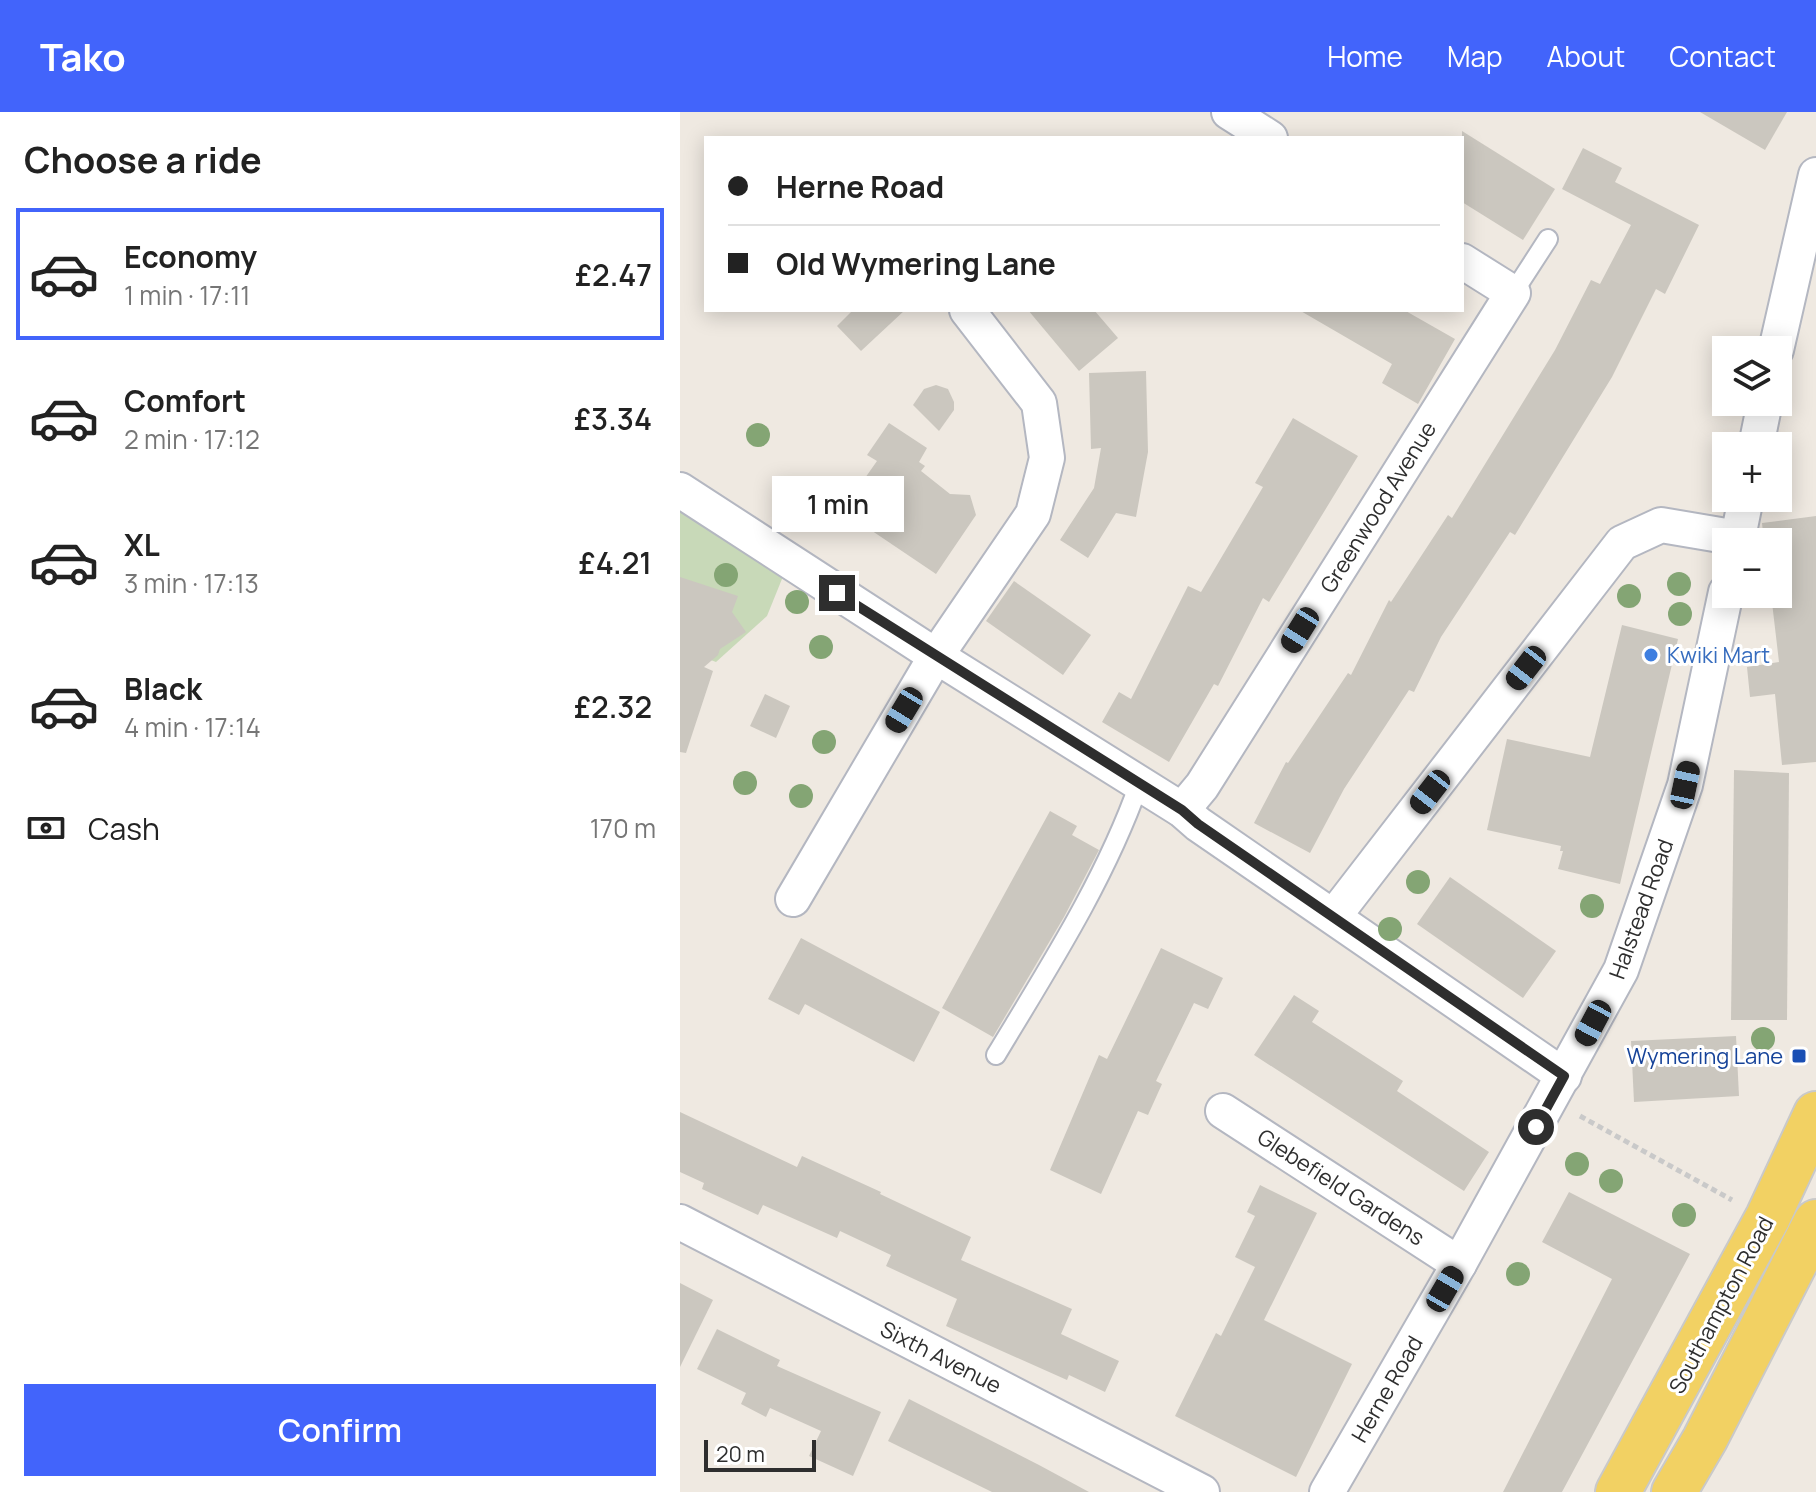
<!DOCTYPE html>
<html lang="en">
<head>
<meta charset="utf-8">
<style>
  body { margin:0; font-family:Manrope,sans-serif; background:#f2f2f2; color:#222; height:100vh; display:flex; flex-direction:column; font-size:30px; white-space:nowrap }
  * { box-sizing:border-box; margin:0 }
  p { font-size:26px; color:#767676 }
  .icon { flex:none; width:44px; height:44px; fill:none; stroke:currentColor; stroke-width:2; stroke-linecap:round; stroke-linejoin:round }
  .map { position:relative; flex:1; overflow:hidden }
  .sheet { display:flex; flex-direction:column; background:#fff; width:680px }
  .sheet>* { flex:none }
  .top-card { position:absolute; left:24px; top:24px; width:760px; height:176px; border-radius:0px; box-shadow:0 4px 20px #0003; display:grid; align-content:center; height:176px; padding:0 24px; background:#fff }
  .fabs { position:absolute; left:1032px; top:224px; display:grid; gap:16px }
  .fabs a { display:grid; place-items:center; width:80px; height:80px; border-radius:0px; background:#fff; box-shadow:0 4px 20px #0003; font-size:40px }
  .scale { position:absolute; left:24px; bottom:20px; width:112px; box-sizing:border-box; padding-left:8px; border:4px solid #2e2e2e; border-top:0; font-size:22px; line-height:28px; white-space:nowrap; color:#2e2e2e; -webkit-text-stroke:6px #fff; paint-order:stroke }
  .end { position:absolute; width:36px; height:36px; margin:-18px; border:10px solid #2e2e2e; background:#fff; box-shadow:0 0 0 4px #fff }
  .from { border-radius:50% }
  .bubble { position:absolute; height:56px; border-radius:0px; background:#fff; box-shadow:0 4px 20px #0003; font-size:26px; font-weight:600; line-height:56px; text-align:center }
  .car { position:absolute; width:24px; height:48px; margin:-24px -12px; border-radius:10px; box-shadow:0 0 6px 2px #0007; background:linear-gradient(#222 24%,#8ab4d8 0 40%,#222 0 76%,#8ab4d8 0 86%,#222 0) }
  .top-card b { display:flex; align-items:center; gap:28px; height:76px; font-size:30px }
  .top-card b+b { border-top:2px solid #e0e0e0 }
  .top-card i { width:20px; height:20px; background:#222 }
  ul { padding:0; list-style:none }
  li { display:flex; align-items:center; gap:24px; height:132px; margin:0 16px 12px; padding:0 8px; border:4px solid transparent; border-radius:0px }
  li div { flex:1 }
  li b { display:block; font-size:30px }
  li em { font-style:normal; font-weight:600 }
  li.active { border-color:#4264fb }
  li>.icon { width:72px; height:72px; stroke-width:1.5 }
  h2 { padding:0 24px; font-size:36px; line-height:96px }
  .pay { display:flex; align-items:center; gap:20px; height:88px; padding:0 24px; font-size:30px }
  .pay p { margin-inline-start:auto }
  .cta { display:flex; gap:16px; margin-top:auto; padding:16px 24px }
  .cta a { flex:1; height:92px; border-radius:0px; background:#4264fb; color:#fff; font-size:32px; font-weight:600; line-height:92px; text-align:center }
  header { display:flex; align-items:center; gap:48px; box-sizing:border-box; height:112px; padding:0 40px; background:#4264fb; color:#fff }
  header strong { font-size:38px }
  nav { display:flex; gap:44px; margin-inline-start:auto; font-size:28px }
  main { display:flex; flex:1; min-height:0 }
  .map>svg:first-child { display:block }
</style>
</head>
<body>
<header>
<strong>Tako</strong>
<nav><a>Home</a><a>Map</a><a>About</a><a>Contact</a></nav>
</header>
<main>
<section class="sheet">
<h2>Choose a ride</h2>
<ul>
<li class="active"><svg class="icon" aria-label="car" viewBox="0 0 24 24"><path d="M5 17H2v-5l4-1 3-4h7l3 4 3 1v5h-3M9 17h6M6 11h13"/><circle cx="7" cy="17" r="2"/><circle cx="17" cy="17" r="2"/></svg><div><b>Economy</b><p>1 min · 17:11</p></div><em>£2.47</em></li>
<li><svg class="icon" aria-label="car" viewBox="0 0 24 24"><path d="M5 17H2v-5l4-1 3-4h7l3 4 3 1v5h-3M9 17h6M6 11h13"/><circle cx="7" cy="17" r="2"/><circle cx="17" cy="17" r="2"/></svg><div><b>Comfort</b><p>2 min · 17:12</p></div><em>£3.34</em></li>
<li><svg class="icon" aria-label="car" viewBox="0 0 24 24"><path d="M5 17H2v-5l4-1 3-4h7l3 4 3 1v5h-3M9 17h6M6 11h13"/><circle cx="7" cy="17" r="2"/><circle cx="17" cy="17" r="2"/></svg><div><b>XL</b><p>3 min · 17:13</p></div><em>£4.21</em></li>
<li><svg class="icon" aria-label="car" viewBox="0 0 24 24"><path d="M5 17H2v-5l4-1 3-4h7l3 4 3 1v5h-3M9 17h6M6 11h13"/><circle cx="7" cy="17" r="2"/><circle cx="17" cy="17" r="2"/></svg><div><b>Black</b><p>4 min · 17:14</p></div><em>£2.32</em></li>
</ul>
<div class="pay"><svg class="icon" aria-label="cash" viewBox="0 0 24 24"><path d="M3 7h18v10H3z"/><circle cx="12" cy="12" r="2"/></svg>Cash<p>170 m</p></div>
<div class="cta"><a>Confirm</a></div>
</section>
<div class="map">
<svg width="1136" height="1380" viewBox="0 0 1136 1380">
  <rect width="100%" height="100%" fill="#efe9e1"/>
  <path fill="#c8d9b8" d="M 0,387 L 106,457 L 87,504 L 36,550 L 0,536 Z"/>
  <g fill="#cbc7bf">
    <path d="M 1020,0 L 1107,0 L 1085,38 Z"/>
    <path d="M 782,19 L 875,77 L 843,128 L 782,90 Z"/>
    <path d="M 903,36 L 942,56 L 935,70 L 1019,113 L 985,182 L 976,177 L 932,265 L 835,423 L 830,420 L 761,525 L 734,580 L 729,578 L 664,677 L 630,741 L 574,711 L 606,650 L 608,651 L 668,561 L 671,563 L 709,488 L 711,490 L 768,403 L 772,406 L 875,238 L 911,168 L 920,172 L 951,113 L 882,77 Z"/>
    <path d="M 173,198 L 225,198 L 181,239 L 157,214 Z"/>
    <path d="M 348,198 L 414,198 L 438,226 L 399,259 Z"/>
    <path d="M 619,198 L 724,198 L 775,227 L 738,292 L 702,271 L 712,252 Z"/>
    <path d="M 466,259 L 468,340 L 456,405 L 436,401 L 408,446 L 380,428 L 414,376 L 421,336 L 411,337 L 409,261 Z"/>
    <path d="M 256,273 L 268,277 L 274,290 L 274,298 L 259,319 L 233,293 L 244,277 Z"/>
    <path d="M 613,306 L 678,344 L 589,490 L 583,486 L 538,574 L 534,572 L 489,650 L 422,610 L 439,580 L 451,587 L 508,474 L 521,480 L 583,375 L 575,371 Z"/>
    <path d="M 209,311 L 247,336 L 239,350 L 245,354 L 241,359 L 270,382 L 290,383 L 296,403 L 256,462 L 170,404 L 172,402 L 164,396 L 197,349 L 187,343 Z"/>
    <path d="M 1136,404 L 1136,650 L 1102,653 L 1095,582 L 1070,585 L 1067,555 L 1099,550 L 1091,482 L 1098,482 L 1098,430 L 1084,430 L 1082,411 Z"/>
    <path d="M 0,465 L 58,484 L 52,500 L 66,520 L 40,537 L 38,543 L 24,555 L 33,559 L 6,641 L 0,640 Z"/>
    <path d="M 334,469 L 411,523 L 383,563 L 306,509 Z"/>
    <path d="M 942,513 L 998,527 L 940,772 L 878,757 L 883,739 L 880,739 L 881,734 L 807,718 L 827,627 L 910,645 Z"/>
    <path d="M 85,582 L 110,594 L 96,626 L 70,614 Z"/>
    <path d="M 1054,658 L 1109,661 L 1107,908 L 1051,908 Z"/>
    <path d="M 370,699 L 397,714 L 392,723 L 419,738 L 384,805 L 313,925 L 262,896 Z"/>
    <path d="M 770,765 L 876,839 L 843,886 L 737,812 Z"/>
    <path d="M 121,826 L 260,900 L 234,950 L 125,892 L 119,903 L 88,887 Z"/>
    <path d="M 481,836 L 543,866 L 528,897 L 514,891 L 476,969 L 482,972 L 468,1003 L 458,999 L 421,1082 L 370,1058 L 419,943 L 427,947 Z"/>
    <path d="M 614,883 L 639,899 L 632,910 L 723,969 L 717,979 L 809,1040 L 784,1079 L 574,943 Z"/>
    <path d="M 1056,924 L 1059,984 L 954,990 L 951,929 Z"/>
    <path d="M 0,1000 L 117,1055 L 122,1044 L 201,1080 L 200,1082 L 291,1125 L 281,1148 L 392,1197 L 381,1222 L 439,1249 L 425,1280 L 389,1263 L 387,1268 L 266,1214 L 277,1187 L 206,1154 L 211,1143 L 160,1119 L 157,1126 L 83,1093 L 78,1103 L 22,1077 L 24,1071 L 0,1060 Z"/>
    <path d="M 580,1073 L 637,1101 L 584,1208 L 672,1252 L 616,1365 L 495,1304 L 536,1221 L 541,1224 L 575,1155 L 555,1145 L 575,1104 L 567,1100 Z"/>
    <path d="M 889,1080 L 1010,1142 L 882,1380 L 823,1380 L 932,1167 L 862,1130 Z"/>
    <path d="M 0,1171 L 33,1188 L 0,1255 Z"/>
    <path d="M 37,1217 L 100,1248 L 97,1254 L 201,1300 L 173,1364 L 129,1344 L 141,1319 L 90,1296 L 86,1305 L 61,1292 L 66,1281 L 17,1257 Z"/>
    <path d="M 229,1287 L 359,1353 L 409,1380 L 312,1380 L 208,1329 Z"/>
  </g>
  <g fill="none" stroke-linecap="round" stroke-linejoin="round">
    <defs>
      <g id="service">
        <path d="M 833,181 L 868,127"/>
        <path d="M 316,943 C 369,855 425,768 459,672"/>
      </g>
      <g id="minor">
        <path d="M 549,0 L 590,26"/>
        <path d="M 1096,238 L 1136,63"/>
        <path d="M 1076,334 L 1085,290"/>
        <path d="M 0,378 L 256,544 L 502,698 L 518,712 L 884,964"/>
        <path d="M 1057,430 L 1066,386"/>
        <path d="M 502,698 L 522,674 L 833,181 L 782,149"/>
        <path d="M 113,787 L 256,544 L 353,402 L 367,346 L 359,291 L 287,198"/>
        <path d="M 654,804 L 942,431 L 981,413 L 1058,426"/>
        <path d="M 543,999 L 779,1152"/>
        <path d="M 0,1110 L 522,1380"/>
        <path d="M 647,1380 L 779,1152 L 941,858 L 1005,673 L 1046,480"/>
      </g>
      <g id="primary">
        <path d="M 938,1380 L 1088,1105 L 1136,1002"/>
        <path d="M 994,1380 L 1025,1327 L 1136,1110"/>
      </g>
    </defs>
    <use href="#service" stroke="#b4b7c1" stroke-width="22"/>
    <use href="#minor" stroke="#b4b7c1" stroke-width="38"/>
    <use href="#primary" stroke="#c9c9c9" stroke-width="48"/>
    <path stroke="#c9c9c9" stroke-width="5" stroke-dasharray="6 4" stroke-linecap="butt" d="M 900,1004 L 1052,1088"/>
    <use href="#service" stroke="#fff" stroke-width="18"/>
    <use href="#minor" stroke="#fff" stroke-width="34"/>
    <use href="#primary" stroke="#f2d163" stroke-width="44"/>
  </g>
  <g fill="#84a574">
    <circle cx="78" cy="323" r="12"/>
    <circle cx="116" cy="395" r="12"/>
    <circle cx="46" cy="463" r="12"/>
    <circle cx="999" cy="472" r="12"/>
    <circle cx="949" cy="484" r="12"/>
    <circle cx="117" cy="490" r="12"/>
    <circle cx="1000" cy="502" r="12"/>
    <circle cx="141" cy="535" r="12"/>
    <circle cx="144" cy="630" r="12"/>
    <circle cx="65" cy="671" r="12"/>
    <circle cx="121" cy="684" r="12"/>
    <circle cx="738" cy="770" r="12"/>
    <circle cx="912" cy="794" r="12"/>
    <circle cx="710" cy="817" r="12"/>
    <circle cx="1083" cy="927" r="12"/>
    <circle cx="897" cy="1052" r="12"/>
    <circle cx="931" cy="1069" r="12"/>
    <circle cx="1004" cy="1103" r="12"/>
    <circle cx="838" cy="1162" r="12"/>
  </g>
  <g fill="none" stroke-linecap="round" stroke-linejoin="round">
    <path stroke="#2e2e2e" stroke-width="10" d="M 157,481 L 502,698 L 518,712 L 884,964 L 856,1015"/>
  </g>
  <circle fill="#3f7fe0" stroke="#fff" stroke-width="3" cx="971" cy="543" r="8"/>
  <rect fill="#1a4fb4" stroke="#fff" stroke-width="3" x="1111" y="936" width="16" height="16" rx="4"/>
  <g text-anchor="middle" stroke-width="6" stroke-linejoin="round" paint-order="stroke">
    <g font-size="22" fill="#2e2e2e" stroke="#fff">
      <text transform="translate(698 395) rotate(-58)" y="8">Greenwood Avenue</text>
      <text transform="translate(961 797) rotate(-70)" y="8">Halstead Road</text>
      <text transform="translate(661 1075) rotate(33)" y="8">Glebefield Gardens</text>
      <text transform="translate(1041 1193) rotate(-62)" y="8">Southampton Road</text>
      <text transform="translate(261 1245) rotate(27)" y="8">Sixth Avenue</text>
      <text transform="translate(707 1277) rotate(-60)" y="8">Herne Road</text>
    </g>
    <g font-size="22" fill="#366cbe" stroke="#fff" text-anchor="start">
      <text x="987" y="551">Kwiki Mart</text>
    </g>
    <g font-size="22" fill="#164399" stroke="#fff" text-anchor="end">
      <text x="1103" y="952">Wymering Lane</text>
    </g>
  </g>
</svg>
<div class="fabs">
<a><svg class="icon" aria-label="layers" viewBox="0 0 24 24"><path d="M12 4l9 5-9 5-9-5zM3 14l9 5 9-5"/></svg></a>
<a>+</a>
<a>−</a>
</div>
<div class="scale">20 m</div>
<i class="end from" style="left:856px;top:1015px"></i>
<i class="end" style="left:157px;top:481px"></i>
<div class="bubble" style="left:92px;top:364px;width:132px">1 min</div>
<i class="car" style="left:620px;top:518px;rotate:212deg"></i>
<i class="car" style="left:846px;top:556px;rotate:218deg"></i>
<i class="car" style="left:224px;top:598px;rotate:211deg"></i>
<i class="car" style="left:1005px;top:673px;rotate:12deg"></i>
<i class="car" style="left:750px;top:680px;rotate:218deg"></i>
<i class="car" style="left:913px;top:911px;rotate:208deg"></i>
<i class="car" style="left:765px;top:1177px;rotate:30deg"></i>
<div class="top-card">
<b><i class="from"></i>Herne Road</b>
<b><i></i>Old Wymering Lane</b>
</div>
</div>
</main>
</body>
</html>
